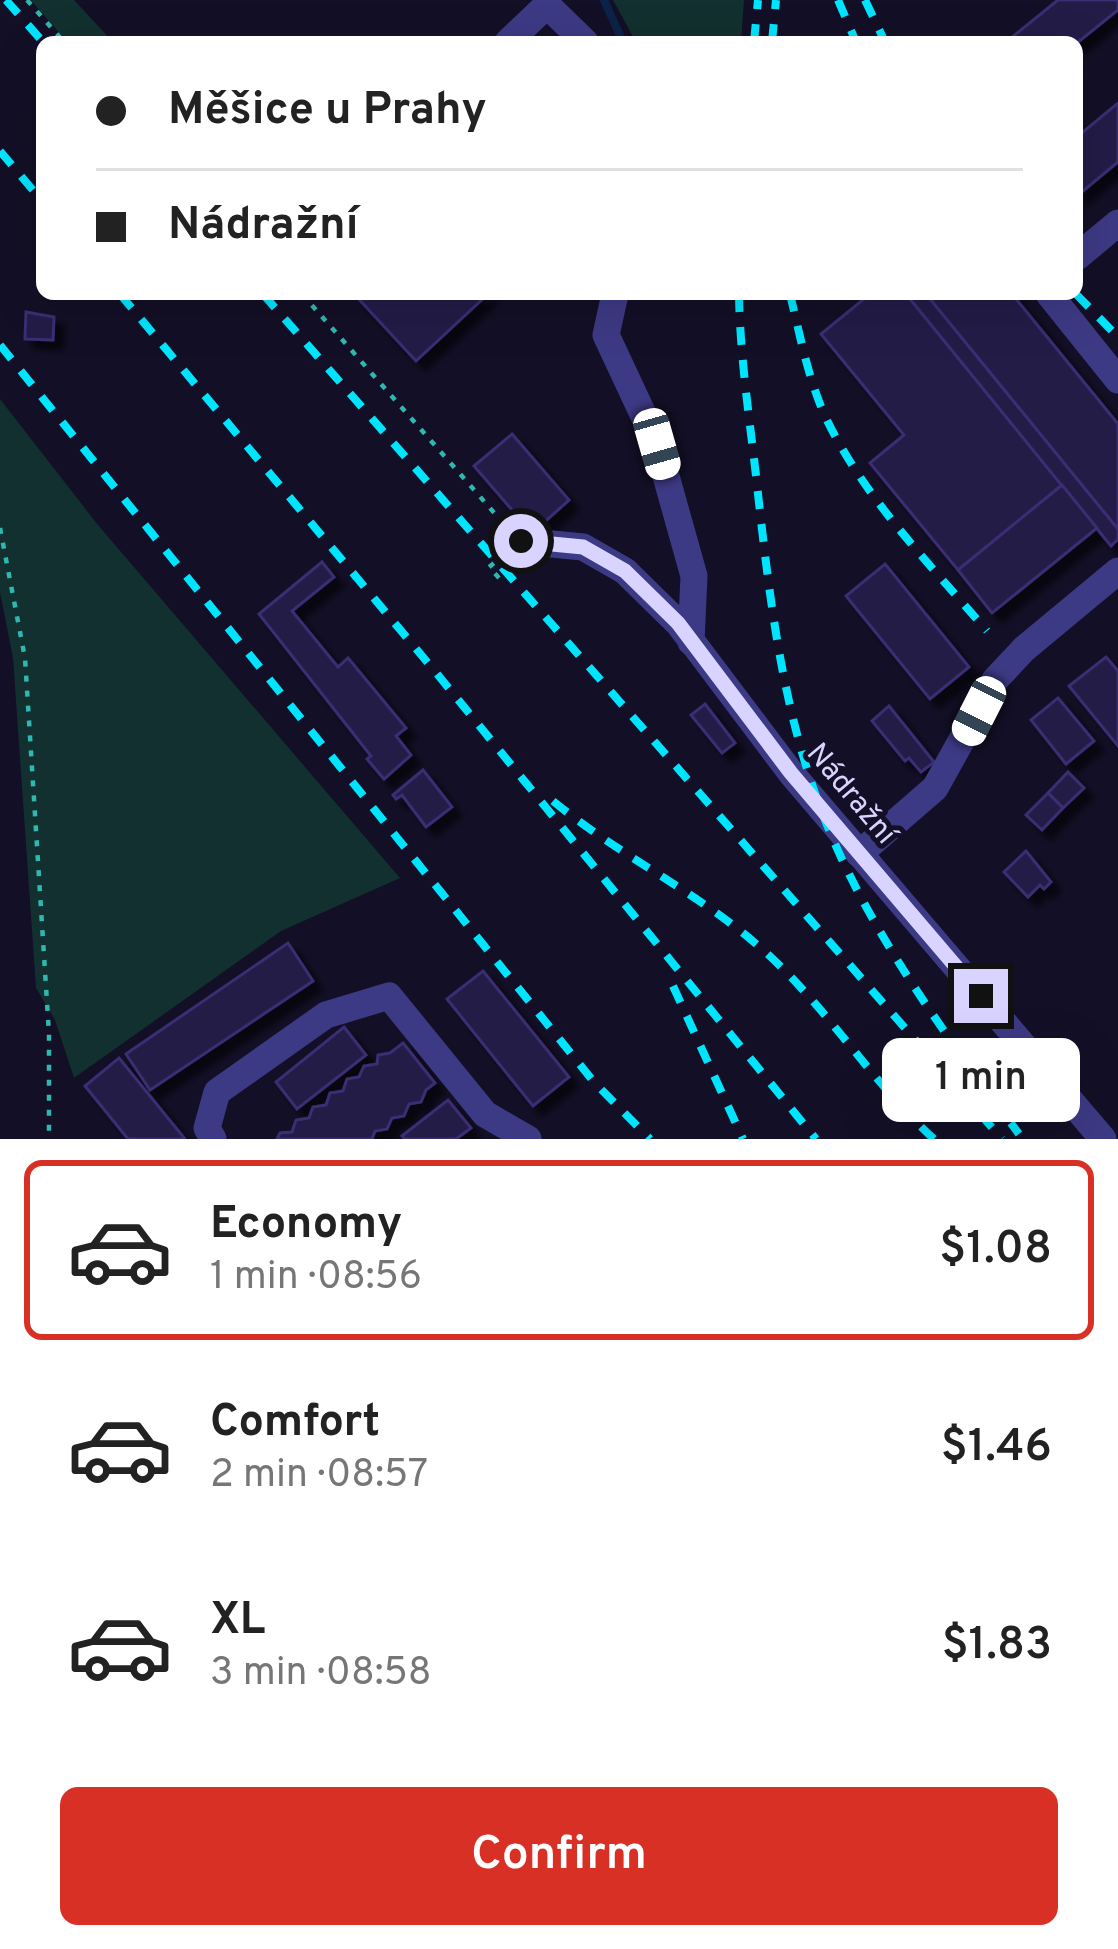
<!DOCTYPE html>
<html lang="en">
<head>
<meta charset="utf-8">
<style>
  body { margin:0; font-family:Overpass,sans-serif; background:#f2f2f2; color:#222; height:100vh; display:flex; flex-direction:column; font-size:45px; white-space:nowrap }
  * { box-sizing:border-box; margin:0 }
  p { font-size:39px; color:#767676 }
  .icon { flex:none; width:66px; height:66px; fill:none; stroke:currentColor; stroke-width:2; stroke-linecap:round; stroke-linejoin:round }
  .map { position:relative; height:1139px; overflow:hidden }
  .panel { display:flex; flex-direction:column; background:#fff; flex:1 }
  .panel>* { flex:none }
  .hud { position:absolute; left:36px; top:36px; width:1047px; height:264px; border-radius:18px; box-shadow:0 12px 48px #0002; display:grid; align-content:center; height:264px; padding:0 60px; background:#fff }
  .end { position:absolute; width:54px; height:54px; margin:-27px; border:15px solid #d9d4ff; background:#111; box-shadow:0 0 0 6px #111 }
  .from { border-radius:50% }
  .bubble { position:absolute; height:84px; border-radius:18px; background:#fff; box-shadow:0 12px 48px #0002; font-size:39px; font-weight:600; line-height:84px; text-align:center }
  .car { position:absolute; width:36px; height:72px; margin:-36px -18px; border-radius:15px; box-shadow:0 0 9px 3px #0007; background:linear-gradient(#fff 24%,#345 0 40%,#fff 0 76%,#345 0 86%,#fff 0) }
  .hud b { display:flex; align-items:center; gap:42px; height:114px; font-size:45px }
  .hud b+b { border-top:3px solid #e0e0e0 }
  .hud i { width:30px; height:30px; background:#222 }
  ul { padding:21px 0 0; list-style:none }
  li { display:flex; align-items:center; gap:36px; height:180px; margin:0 24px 18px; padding:0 36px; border:6px solid transparent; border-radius:18px }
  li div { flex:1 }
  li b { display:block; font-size:45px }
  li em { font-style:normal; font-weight:600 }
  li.on { border-color:#d93025 }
  li>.icon { width:108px; height:108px; stroke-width:1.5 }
  .primary-button { display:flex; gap:24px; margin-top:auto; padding:24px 60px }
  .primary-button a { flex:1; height:138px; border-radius:18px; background:#d93025; color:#fff; font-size:48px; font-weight:600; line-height:138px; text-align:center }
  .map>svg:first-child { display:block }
</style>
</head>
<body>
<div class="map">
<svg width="1118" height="1139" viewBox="0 0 1118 1139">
  <defs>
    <filter id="shadow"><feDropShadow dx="9" dy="9" stdDeviation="3" flood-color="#0009"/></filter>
  </defs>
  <rect width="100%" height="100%" fill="#130f26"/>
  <g fill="#12302f">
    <path d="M 31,0 L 74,0 L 113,42 L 67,42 Z"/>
    <path d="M 613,0 L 744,0 L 741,42 L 636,42 Z"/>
    <path d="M 0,399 L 98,525 L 400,878 L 281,931 L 74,1078 L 55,1020 L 36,988 L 13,658 L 0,592 Z"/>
  </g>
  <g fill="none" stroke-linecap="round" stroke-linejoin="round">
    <path stroke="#0c2248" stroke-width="8" d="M 604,0 L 623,42"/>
  </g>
  <g fill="#241b47" stroke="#3b2d73" stroke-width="3" filter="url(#shadow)">
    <path d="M 1058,0 L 1118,0 L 1118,10 L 1077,43 L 1006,42 Z"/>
    <path d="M 1118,103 L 1118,162 L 1077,196 L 1077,137 Z"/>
    <path d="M 354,294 L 488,294 L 416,361 Z"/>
    <path d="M 870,294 L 906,294 L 1062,485 L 958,570 L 870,463 L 904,435 L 821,334 Z"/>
    <path d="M 906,294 L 926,294 L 1118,529 L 1118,539 L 1111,546 Z"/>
    <path d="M 926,294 L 1012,294 L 1118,424 L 1118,529 Z"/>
    <path d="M 26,312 L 54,317 L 53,340 L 25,339 Z"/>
    <path d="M 512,434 L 569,500 L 532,533 L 474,466 Z"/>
    <path d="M 1062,485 L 1097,528 L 992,613 L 958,570 Z"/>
    <path d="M 322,562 L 334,577 L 292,611 L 338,667 L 348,658 L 406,728 L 396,736 L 411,755 L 384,779 L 367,759 L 371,756 L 259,614 Z"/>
    <path d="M 885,564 L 969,667 L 930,699 L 846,596 Z"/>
    <path d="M 1106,657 L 1118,671 L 1118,746 L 1069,686 Z"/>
    <path d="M 1058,698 L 1094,741 L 1066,764 L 1031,720 Z"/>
    <path d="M 705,704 L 735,743 L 722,753 L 691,715 Z"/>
    <path d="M 889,706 L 934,762 L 921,772 L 909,758 L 905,761 L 872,721 Z"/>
    <path d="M 423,770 L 452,807 L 426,827 L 402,795 L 396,799 L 393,795 Z"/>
    <path d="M 1068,772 L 1084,788 L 1063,808 L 1048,793 Z"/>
    <path d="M 1048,793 L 1063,808 L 1042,830 L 1026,815 Z"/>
    <path d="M 1026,851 L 1051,882 L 1044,889 L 1040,885 L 1028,897 L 1004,872 Z"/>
    <path d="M 288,943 L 313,981 L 150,1090 L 126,1054 Z"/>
    <path d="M 483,971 L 569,1077 L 533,1106 L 447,999 Z"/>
    <path d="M 344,1027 L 366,1055 L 297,1109 L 276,1082 Z"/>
    <path d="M 403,1043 L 435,1083 L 426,1090 L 421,1102 L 409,1104 L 404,1116 L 392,1118 L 387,1129 L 375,1131 L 372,1139 L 277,1139 L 280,1133 L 292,1132 L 296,1120 L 309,1118 L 313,1107 L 326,1105 L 330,1093 L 343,1091 L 347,1079 L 359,1077 L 364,1066 L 377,1064 L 378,1055 L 390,1053 Z"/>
    <path d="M 119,1058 L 185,1139 L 128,1139 L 85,1086 Z"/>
    <path d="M 448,1100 L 471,1128 L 456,1139 L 405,1139 L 402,1136 Z"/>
  </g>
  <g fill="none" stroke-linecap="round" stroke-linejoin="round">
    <g stroke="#2fb8b0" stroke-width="4.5" stroke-dasharray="6 9" stroke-linecap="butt">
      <path d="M 27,0 L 64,42"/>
      <path d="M 302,294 L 504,524"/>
      <path d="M 0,528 L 25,658 L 49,1034 L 49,1139"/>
      <path d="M 499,578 L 489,567 L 503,556"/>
    </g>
    <g stroke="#3d3a85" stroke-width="27">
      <path d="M 508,42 L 547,5 L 585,42"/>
      <path d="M 1077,257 L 1118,223"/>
      <path d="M 615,294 L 606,335 L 657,444 L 694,576 L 691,642"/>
      <path d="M 1049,294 L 1118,380"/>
      <path d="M 521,541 L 583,547 L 625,571 L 678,623 L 791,773 L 1103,1139"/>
      <path d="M 859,854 L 935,788 L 995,680 L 1024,649 L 1118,571"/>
      <path d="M 213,1139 L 207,1128 L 217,1092 L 326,1015 L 389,996 L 485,1114 L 528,1139"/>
    </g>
    <g stroke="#00e5ff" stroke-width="8" stroke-dasharray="18 15" stroke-linecap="butt">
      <path d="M 6,0 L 43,42"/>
      <path d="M 838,0 L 856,42"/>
      <path d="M 865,0 L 885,42"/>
      <path d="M 754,42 L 758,0"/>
      <path d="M 772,42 L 776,0"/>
      <path d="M 0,151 L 42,201"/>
      <path d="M 120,294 L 438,675 L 816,1139"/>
      <path d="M 263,294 L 1002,1139"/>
      <path d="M 739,294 C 740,361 751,427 758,494 C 770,601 782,705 820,807 C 864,925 944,1033 1019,1134"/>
      <path d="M 790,294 C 800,335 808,379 826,418 C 864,498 930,564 987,631"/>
      <path d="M 1076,294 L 1118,337"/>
      <path d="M 0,345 L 594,1082 L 650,1139"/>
      <path d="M 553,801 C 617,854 692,889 755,943 C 823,1000 869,1080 934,1139"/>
      <path d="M 673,986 L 743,1139"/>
    </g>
  </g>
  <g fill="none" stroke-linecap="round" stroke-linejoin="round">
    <path stroke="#d9d4ff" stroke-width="15" d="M 521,541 L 583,547 L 625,571 L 678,623 L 791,773 L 981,996"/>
  </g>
  <g text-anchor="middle" stroke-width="10" stroke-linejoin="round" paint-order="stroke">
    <g font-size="30" fill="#d9d4ff" stroke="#130f26">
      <text transform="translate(852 793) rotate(50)" y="10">Nádražní</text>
    </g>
  </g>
</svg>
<i class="end from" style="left:521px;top:541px"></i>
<i class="end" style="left:981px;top:996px"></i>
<div class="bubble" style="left:882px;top:1038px;width:198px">1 min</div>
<i class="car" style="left:657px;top:444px;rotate:164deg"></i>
<i class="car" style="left:979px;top:711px;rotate:207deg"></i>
<div class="hud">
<b><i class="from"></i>Měšice u Prahy</b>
<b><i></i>Nádražní</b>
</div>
</div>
<section class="panel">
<ul>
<li class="on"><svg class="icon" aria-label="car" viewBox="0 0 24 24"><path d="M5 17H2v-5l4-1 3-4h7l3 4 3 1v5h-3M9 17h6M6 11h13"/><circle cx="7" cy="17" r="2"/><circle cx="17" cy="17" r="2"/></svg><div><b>Economy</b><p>1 min · 08:56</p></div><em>$1.08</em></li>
<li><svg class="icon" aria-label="car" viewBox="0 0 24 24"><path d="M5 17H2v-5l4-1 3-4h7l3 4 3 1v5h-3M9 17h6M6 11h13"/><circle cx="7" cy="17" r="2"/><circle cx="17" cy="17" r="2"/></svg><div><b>Comfort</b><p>2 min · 08:57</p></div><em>$1.46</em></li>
<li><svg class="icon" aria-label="car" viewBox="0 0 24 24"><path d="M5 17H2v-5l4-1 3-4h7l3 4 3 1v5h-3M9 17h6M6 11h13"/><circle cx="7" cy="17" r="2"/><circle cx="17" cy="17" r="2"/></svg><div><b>XL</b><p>3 min · 08:58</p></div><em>$1.83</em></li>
</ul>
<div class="primary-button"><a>Confirm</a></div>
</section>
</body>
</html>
